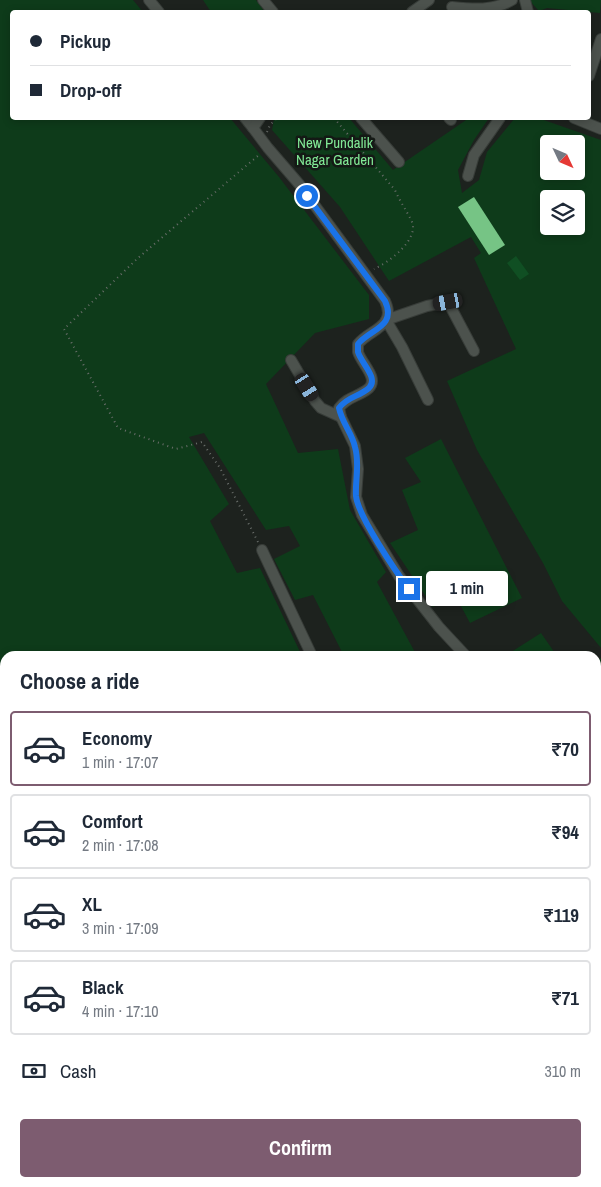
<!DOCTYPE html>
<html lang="en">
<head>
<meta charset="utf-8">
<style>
  body { margin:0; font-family:"Archivo Narrow",sans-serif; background:#f2f2f3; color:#1f2937; height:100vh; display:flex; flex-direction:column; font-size:19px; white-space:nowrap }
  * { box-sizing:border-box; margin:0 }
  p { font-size:16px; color:#747a83 }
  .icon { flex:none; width:28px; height:28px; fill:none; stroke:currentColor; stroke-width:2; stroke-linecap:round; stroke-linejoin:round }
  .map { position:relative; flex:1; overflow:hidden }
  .panel { position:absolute; left:0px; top:651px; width:601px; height:536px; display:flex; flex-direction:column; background:#fff; border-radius:15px 15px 0 0; box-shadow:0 2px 8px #0003 }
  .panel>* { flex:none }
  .top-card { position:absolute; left:10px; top:10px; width:581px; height:110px; border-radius:5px; box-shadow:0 2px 8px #0003; display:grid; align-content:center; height:110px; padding:0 20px; background:#fff }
  .needle { width:32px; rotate:134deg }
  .buttons { position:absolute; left:540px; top:135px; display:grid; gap:10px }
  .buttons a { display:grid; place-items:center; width:45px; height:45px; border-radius:5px; background:#fff; box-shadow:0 2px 8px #0003; font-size:25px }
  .end { position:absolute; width:22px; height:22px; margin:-11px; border:6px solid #1a73e8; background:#fff; box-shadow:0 0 0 2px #fff }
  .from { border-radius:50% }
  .bubble { position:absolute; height:35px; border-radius:5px; background:#fff; box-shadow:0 2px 8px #0003; font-size:16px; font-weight:700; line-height:35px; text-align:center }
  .car { position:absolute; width:15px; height:30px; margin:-15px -8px; border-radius:6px; box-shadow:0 0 4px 1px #0007; background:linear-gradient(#222 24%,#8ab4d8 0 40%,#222 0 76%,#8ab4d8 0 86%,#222 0) }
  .top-card b { display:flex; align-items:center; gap:18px; height:48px; font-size:19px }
  .top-card b+b { border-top:1px solid #e0e1e3 }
  .top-card i { width:12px; height:12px; background:#1f2937 }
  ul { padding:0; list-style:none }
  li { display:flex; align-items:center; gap:15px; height:75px; margin:0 10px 8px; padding:0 10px; border:2px solid #e0e1e3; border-radius:5px }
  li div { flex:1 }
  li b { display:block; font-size:19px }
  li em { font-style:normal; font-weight:700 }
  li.selected { border-color:#7d5c70 }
  li>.icon { width:45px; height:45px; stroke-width:1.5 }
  h2 { padding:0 20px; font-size:22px; line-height:60px }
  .pay { display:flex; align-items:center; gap:12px; height:55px; padding:0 20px; font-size:19px }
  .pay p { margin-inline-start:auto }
  .action { display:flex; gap:10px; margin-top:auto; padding:10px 20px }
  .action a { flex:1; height:58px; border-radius:5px; background:#7d5c70; color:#fff; font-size:20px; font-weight:700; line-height:58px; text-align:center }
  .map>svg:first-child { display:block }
</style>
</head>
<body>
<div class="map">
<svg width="601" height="1187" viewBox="0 0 601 1187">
  <rect width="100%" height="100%" fill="#1d221e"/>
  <g fill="#0e3b1a" fill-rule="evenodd">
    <path d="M 0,0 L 133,0 L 143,12 L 12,12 L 12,118 L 230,118 L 279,177 L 369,295 L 369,319 L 315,333 L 266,384 L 298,453 L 338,449 L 350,510 L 386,572 L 377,582 L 417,656 L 344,656 L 313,595 L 295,600 L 274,559 L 300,546 L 289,526 L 266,530 L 204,433 L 189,437 L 229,504 L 210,521 L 237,573 L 260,568 L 302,656 L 5,656 L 5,945 L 0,947 Z"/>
    <path d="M 203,0 L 256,0 L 265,12 L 211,12 Z"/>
    <path d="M 529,0 L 601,0 L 600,13 L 547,8 L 539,11 Z"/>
    <path d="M 276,118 L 349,118 L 393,170 L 469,118 L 489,118 L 474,140 L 458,170 L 462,193 L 479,180 L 487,152 L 515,118 L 538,118 L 601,140 L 601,648 L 562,601 L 543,563 L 477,450 L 447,381 L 516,349 L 474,258 L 481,253 L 471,237 L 389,281 L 340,207 L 272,130 L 274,119 ZM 549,144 L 576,144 L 576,171 L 549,171 ZM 549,199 L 576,199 L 576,226 L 549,226 Z"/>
    <path d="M 441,439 L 522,598 L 470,623 L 455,595 L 433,607 L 390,543 L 418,530 L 402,490 L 421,482 L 405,458 Z"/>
    <path d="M 541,633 L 557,656 L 505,656 Z"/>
    <path d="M 601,658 L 601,745 L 596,740 L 596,661 Z"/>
    <path d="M 601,901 L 601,1122 L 596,1120 L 596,902 Z"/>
    <path d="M 5,1077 L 5,1182 L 37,1183 L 29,1187 L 0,1187 L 0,1079 Z"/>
    <path d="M 56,1183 L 56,1182 L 335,1183 L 321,1187 L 49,1187 Z"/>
  </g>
  <path fill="#104f23" d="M 516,256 L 529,274 L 520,280 L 507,263 Z"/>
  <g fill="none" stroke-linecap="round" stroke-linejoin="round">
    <path stroke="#104f23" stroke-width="3" d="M 596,1058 L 601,1057"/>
  </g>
  <path fill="#76c485" d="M 474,197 L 505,245 L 489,255 L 458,207 Z"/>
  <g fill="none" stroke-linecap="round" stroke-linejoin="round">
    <defs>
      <g id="minor">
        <path d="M 149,0 L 159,12"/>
        <path d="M 263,0 L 273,12"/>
        <path d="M 525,0 L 528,12"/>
        <path d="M 452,7 C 473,9 494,11 512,0"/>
        <path d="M 412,12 L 429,0"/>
        <path d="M 589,76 L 601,39"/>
        <path d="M 245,118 L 253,128"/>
        <path d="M 260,118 L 253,128 L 268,148 L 299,184 L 385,301 C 397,327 370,329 358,344 C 358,347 358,350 358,352 C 361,363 379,378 369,388 C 359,397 348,396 339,408 L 341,417 L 355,446 L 358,469 L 356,497 L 362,515 L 399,576 L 439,627 L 466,656"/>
        <path d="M 361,118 L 399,162"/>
        <path d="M 449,118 L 451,120"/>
        <path d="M 574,118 L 601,129"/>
        <path d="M 468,176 L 474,155 L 500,118"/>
        <path d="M 291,360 L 315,401 L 321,408 L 341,417"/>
        <path d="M 428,400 L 402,347 L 386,320 L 427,306 L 448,302 L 474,351"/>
        <path d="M 262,550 L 312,656"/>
        <path d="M 596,890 L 601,889"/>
        <path d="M 0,1051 L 5,1049"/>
        <path d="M 596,1159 L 601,1160"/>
        <path d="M 555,1187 L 556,1182"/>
      </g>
    </defs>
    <use href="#minor" stroke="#383d39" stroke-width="12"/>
    <g stroke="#696e6a" stroke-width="2" stroke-dasharray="1 4" stroke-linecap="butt">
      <path d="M 334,118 L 395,190 C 400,202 407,211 412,222 C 419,240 388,263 374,269"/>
      <path d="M 267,132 L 270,125 L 277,118"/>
      <path d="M 258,542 L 220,468 L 202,442 L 176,449 L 118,428 L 64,329 L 138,258 L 260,154"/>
    </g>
    <use href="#minor" stroke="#4c524d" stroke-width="10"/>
  </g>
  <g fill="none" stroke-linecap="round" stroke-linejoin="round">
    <path stroke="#1a73e8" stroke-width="6" d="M 307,196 L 385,301 C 397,327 370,329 358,344 C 358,345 358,352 358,352 C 361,363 379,378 369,388 C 359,397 348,396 339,408 C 342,423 352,433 355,447 C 360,464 355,480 356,496 C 358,516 396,572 409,589"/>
  </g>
  <g text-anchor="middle" stroke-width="5" stroke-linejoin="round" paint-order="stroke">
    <g font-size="15" fill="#81e895" stroke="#141915">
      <text x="335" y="148">New Pundalik<tspan x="335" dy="17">Nagar Garden</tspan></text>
    </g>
  </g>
</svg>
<div class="buttons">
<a><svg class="needle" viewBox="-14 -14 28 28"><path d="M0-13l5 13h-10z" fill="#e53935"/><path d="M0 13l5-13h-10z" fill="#747a83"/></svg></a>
<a><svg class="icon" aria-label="layers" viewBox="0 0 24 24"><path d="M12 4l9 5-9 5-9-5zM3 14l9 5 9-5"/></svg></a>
</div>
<i class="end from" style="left:307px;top:196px"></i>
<i class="end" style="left:409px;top:589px"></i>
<div class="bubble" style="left:426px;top:571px;width:82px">1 min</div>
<i class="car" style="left:448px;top:302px;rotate:260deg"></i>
<i class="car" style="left:307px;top:387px;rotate:148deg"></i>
<div class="top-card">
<b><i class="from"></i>Pickup</b>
<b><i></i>Drop-off</b>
</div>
<section class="panel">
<h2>Choose a ride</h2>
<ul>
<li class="selected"><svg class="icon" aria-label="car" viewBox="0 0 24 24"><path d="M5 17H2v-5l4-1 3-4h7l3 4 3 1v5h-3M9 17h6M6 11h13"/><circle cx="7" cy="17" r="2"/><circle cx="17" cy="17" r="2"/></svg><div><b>Economy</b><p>1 min · 17:07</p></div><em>₹70</em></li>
<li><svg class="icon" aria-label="car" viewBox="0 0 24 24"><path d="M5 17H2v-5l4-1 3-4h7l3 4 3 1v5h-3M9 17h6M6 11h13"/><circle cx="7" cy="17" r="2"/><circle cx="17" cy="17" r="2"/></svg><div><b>Comfort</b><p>2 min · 17:08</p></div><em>₹94</em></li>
<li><svg class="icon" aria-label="car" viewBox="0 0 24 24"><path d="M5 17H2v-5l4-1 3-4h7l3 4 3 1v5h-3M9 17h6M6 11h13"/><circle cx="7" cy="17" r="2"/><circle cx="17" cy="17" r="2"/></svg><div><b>XL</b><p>3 min · 17:09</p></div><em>₹119</em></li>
<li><svg class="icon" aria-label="car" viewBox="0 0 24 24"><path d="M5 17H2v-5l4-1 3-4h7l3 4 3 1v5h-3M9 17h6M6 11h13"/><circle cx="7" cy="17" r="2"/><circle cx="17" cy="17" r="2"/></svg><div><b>Black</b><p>4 min · 17:10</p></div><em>₹71</em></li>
</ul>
<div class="pay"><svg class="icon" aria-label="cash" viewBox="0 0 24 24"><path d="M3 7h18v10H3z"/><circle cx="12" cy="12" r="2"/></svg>Cash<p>310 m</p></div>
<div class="action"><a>Confirm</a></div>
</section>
</div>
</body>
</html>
